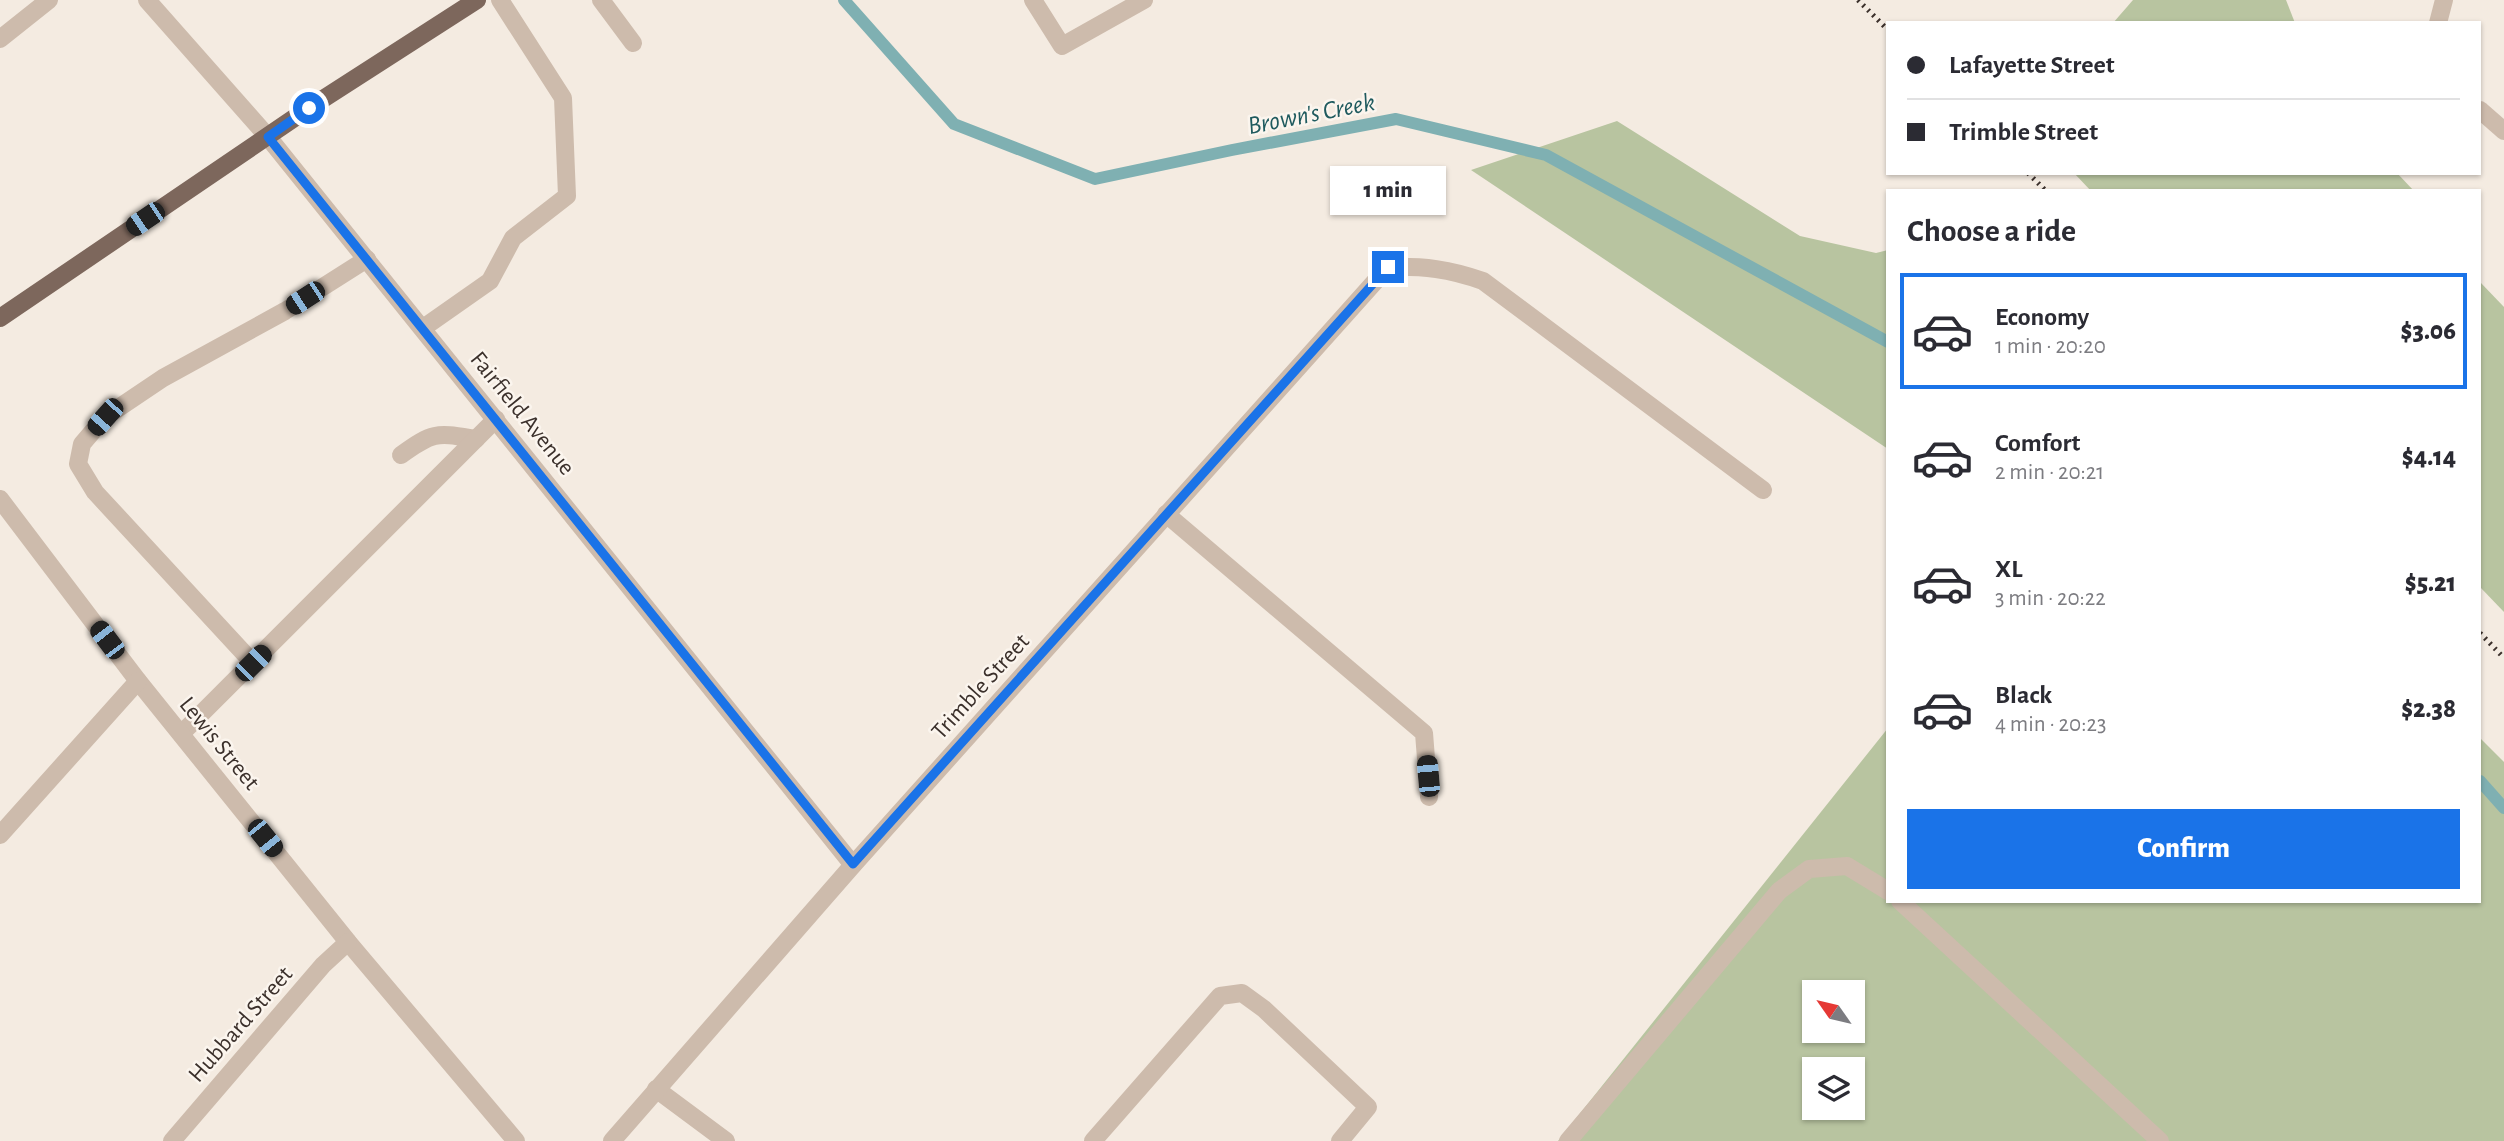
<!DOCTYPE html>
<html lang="en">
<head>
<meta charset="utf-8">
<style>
  body { margin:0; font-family:"Alegreya Sans",sans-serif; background:#f7f7f7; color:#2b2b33; height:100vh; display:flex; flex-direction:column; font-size:26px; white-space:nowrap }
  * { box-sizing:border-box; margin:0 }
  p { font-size:23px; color:#7c7c81 }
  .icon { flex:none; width:38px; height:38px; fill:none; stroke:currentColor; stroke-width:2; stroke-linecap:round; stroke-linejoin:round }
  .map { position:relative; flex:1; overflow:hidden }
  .details { position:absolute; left:1886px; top:189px; width:595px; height:714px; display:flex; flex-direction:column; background:#fff; border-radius:0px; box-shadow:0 2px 5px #0004 }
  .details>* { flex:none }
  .guide { position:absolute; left:1886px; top:21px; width:595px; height:154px; border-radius:0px; box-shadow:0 2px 5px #0004; display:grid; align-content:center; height:154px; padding:0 21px; background:#fff }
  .needle { width:46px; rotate:304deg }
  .fabs { position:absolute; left:1802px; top:980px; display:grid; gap:14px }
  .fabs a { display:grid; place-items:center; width:63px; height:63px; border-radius:0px; background:#fff; box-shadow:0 2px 5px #0004; font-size:35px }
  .end { position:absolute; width:32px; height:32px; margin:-16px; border:9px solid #1a73e8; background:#fff; box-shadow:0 0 0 4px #fff }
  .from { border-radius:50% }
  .bubble { position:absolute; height:49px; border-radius:0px; background:#fff; box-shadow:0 2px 5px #0004; font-size:23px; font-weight:800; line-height:49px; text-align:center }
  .car { position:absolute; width:21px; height:42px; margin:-21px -10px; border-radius:9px; box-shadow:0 0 5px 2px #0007; background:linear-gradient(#222 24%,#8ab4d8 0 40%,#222 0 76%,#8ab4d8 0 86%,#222 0) }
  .guide b { display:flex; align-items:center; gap:24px; height:66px; font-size:26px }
  .guide b+b { border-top:2px solid #e1e1e2 }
  .guide i { width:18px; height:18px; background:#2b2b33 }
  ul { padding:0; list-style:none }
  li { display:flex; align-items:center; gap:21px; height:116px; margin:0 14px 10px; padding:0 7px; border:4px solid transparent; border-radius:0px }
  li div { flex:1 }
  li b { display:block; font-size:26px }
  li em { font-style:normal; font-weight:800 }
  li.selected { border-color:#1a73e8 }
  li>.icon { width:63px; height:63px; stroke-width:1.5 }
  h2 { padding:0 21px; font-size:32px; line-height:84px }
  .cta { display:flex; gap:14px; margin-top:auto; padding:14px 21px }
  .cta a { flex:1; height:80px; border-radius:0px; background:#1a73e8; color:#fff; font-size:28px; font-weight:800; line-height:80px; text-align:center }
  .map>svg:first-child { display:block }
</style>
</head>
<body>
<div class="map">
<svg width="2504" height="1141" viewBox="0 0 2504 1141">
  <rect width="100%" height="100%" fill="#f4ebe1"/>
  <g fill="#b8c4a0" fill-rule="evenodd">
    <path d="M 2133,0 L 2286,0 L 2295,23 L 2113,23 Z"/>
    <path d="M 1617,121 L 1800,236 L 1876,253 L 1888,250 L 1888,449 L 1471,170 Z"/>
    <path d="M 2074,173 L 2397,173 L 2414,191 L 2091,191 Z"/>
    <path d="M 2480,282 L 2504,307 L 2504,612 L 2480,587 Z"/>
    <path d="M 1888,728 L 1888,901 L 2480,901 L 2480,738 L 2504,762 L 2504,1141 L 1558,1141 ZM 1815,992 L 1853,992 L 1853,1031 L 1815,1031 ZM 1815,1069 L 1853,1069 L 1853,1108 L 1815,1108 Z"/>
  </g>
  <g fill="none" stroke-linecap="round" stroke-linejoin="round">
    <g stroke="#7fb0b2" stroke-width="12">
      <path d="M 844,0 L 954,124 L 1095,179 L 1232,150 L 1396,119 L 1546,155 L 1888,342"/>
      <path d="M 2480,781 L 2504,808"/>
    </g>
    <g stroke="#cdbbac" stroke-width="18">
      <path d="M 601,0 L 633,43"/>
      <path d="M 1033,0 L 1062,46 L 1144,0"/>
      <path d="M 2438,23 L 2444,0"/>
      <path d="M 0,39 L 49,0"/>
      <path d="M 2480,110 L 2504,131"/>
      <path d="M 1388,267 C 1424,266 1449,269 1483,281 L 1763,490"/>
      <path d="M 423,328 L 490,281 L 513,238 L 567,196 L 563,98 L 500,0"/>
      <path d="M 401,455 C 434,431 437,433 476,439"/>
      <path d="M 1166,514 L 1424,733 L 1429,797"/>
      <path d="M 253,663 L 95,492 L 78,464 L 82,444 L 105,417 L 163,378 L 285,311 L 367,259"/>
      <path d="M 181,734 L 496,419"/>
      <path d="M 1093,1141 L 1220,996 L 1242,993 L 1264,1009 L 1368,1107 L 1340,1141"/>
    </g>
    <g stroke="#cdbbac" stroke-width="18">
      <path d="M 268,137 L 853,865"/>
      <path d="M 0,499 L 138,681 L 348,942 L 516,1141"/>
      <path d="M 0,835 L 138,681"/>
      <path d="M 1900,901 L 2160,1141"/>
      <path d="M 656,1089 L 726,1141"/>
      <path d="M 172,1141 L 323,965 L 348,942"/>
      <path d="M 612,1141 L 853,865 L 1388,267"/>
      <path d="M 1568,1141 L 1779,891 L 1809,869 L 1847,866 L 1888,891"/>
    </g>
    <path stroke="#cdbbac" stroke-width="18" d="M 147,0 L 268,137"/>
    <path stroke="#7d675c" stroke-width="18" d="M 0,318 L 309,108 L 477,0"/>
    <g stroke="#3b302b" stroke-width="5" stroke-dasharray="2 5" stroke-linecap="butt">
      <path d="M 1858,0 L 1888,30"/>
      <path d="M 2028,173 L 2046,191"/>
      <path d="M 2480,633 L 2504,658"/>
    </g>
  </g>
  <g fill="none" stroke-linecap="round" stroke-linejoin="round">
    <path stroke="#1a73e8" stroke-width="9" d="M 309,108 L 268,137 L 853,864 L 1388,267"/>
  </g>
  <g text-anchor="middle" stroke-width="5" stroke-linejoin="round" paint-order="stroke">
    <g font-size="24" fill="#3b302b" stroke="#fbf5ee">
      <text transform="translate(523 413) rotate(51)" y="8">Fairfield Avenue</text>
      <text transform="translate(980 686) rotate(-48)" y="8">Trimble Street</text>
      <text transform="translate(220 743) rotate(51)" y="8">Lewis Street</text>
      <text transform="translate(240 1024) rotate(-49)" y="8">Hubbard Street</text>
    </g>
    <g font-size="26" font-style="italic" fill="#1f5a5e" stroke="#fbf5ee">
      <text transform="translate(1311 113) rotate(-11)" y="9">Brown's Creek</text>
    </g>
  </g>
</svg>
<div class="fabs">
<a><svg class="needle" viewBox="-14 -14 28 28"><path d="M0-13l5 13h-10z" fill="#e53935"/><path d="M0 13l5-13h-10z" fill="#7c7c81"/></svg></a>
<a><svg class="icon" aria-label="layers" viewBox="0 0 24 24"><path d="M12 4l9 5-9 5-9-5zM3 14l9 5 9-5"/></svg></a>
</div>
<i class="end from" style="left:309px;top:108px"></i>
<i class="end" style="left:1388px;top:267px"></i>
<div class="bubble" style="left:1330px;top:166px;width:116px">1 min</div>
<i class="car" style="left:145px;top:219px;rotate:236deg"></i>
<i class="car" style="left:305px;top:298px;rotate:237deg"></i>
<i class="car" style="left:105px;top:417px;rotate:222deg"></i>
<i class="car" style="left:107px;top:640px;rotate:323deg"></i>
<i class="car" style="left:253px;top:663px;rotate:45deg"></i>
<i class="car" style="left:1428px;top:776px;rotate:355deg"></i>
<i class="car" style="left:265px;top:838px;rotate:141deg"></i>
<div class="guide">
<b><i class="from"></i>Lafayette Street</b>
<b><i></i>Trimble Street</b>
</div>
<section class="details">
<h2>Choose a ride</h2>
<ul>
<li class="selected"><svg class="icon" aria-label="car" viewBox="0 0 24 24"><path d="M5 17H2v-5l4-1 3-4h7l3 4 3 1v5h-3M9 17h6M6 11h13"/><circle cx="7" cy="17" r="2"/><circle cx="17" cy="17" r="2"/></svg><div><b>Economy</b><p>1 min · 20:20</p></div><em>$3.06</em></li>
<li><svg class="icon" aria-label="car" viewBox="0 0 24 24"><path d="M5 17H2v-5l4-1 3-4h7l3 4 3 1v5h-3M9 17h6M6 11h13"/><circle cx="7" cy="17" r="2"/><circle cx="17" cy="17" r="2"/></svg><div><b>Comfort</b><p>2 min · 20:21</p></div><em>$4.14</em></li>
<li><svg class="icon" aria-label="car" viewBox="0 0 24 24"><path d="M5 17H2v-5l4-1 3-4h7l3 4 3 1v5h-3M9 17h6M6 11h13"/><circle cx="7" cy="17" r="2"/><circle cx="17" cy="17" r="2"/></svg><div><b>XL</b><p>3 min · 20:22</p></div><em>$5.21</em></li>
<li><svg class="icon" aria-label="car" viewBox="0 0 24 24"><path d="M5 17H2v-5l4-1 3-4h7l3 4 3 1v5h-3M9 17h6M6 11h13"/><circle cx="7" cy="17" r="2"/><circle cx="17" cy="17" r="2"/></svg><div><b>Black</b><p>4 min · 20:23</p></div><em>$2.38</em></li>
</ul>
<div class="cta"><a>Confirm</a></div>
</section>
</div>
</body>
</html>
